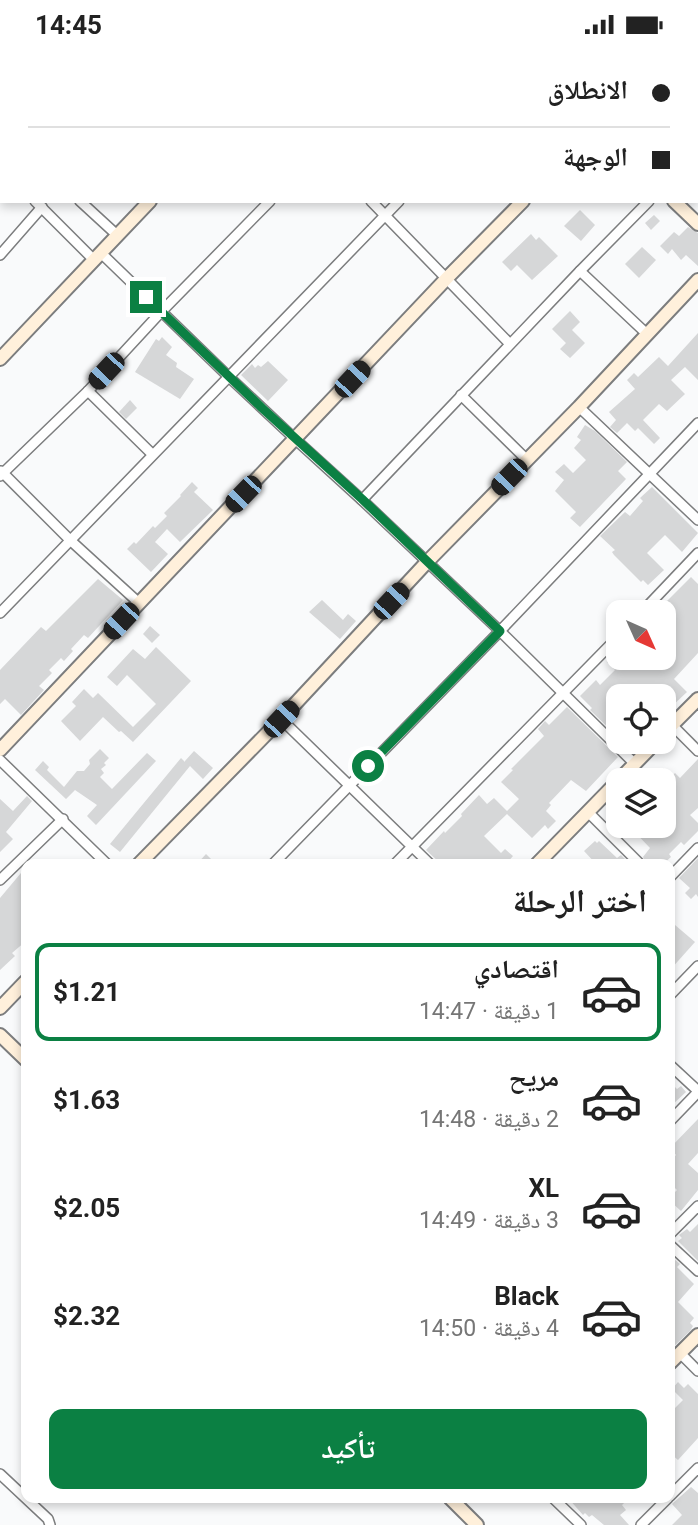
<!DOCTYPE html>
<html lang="ar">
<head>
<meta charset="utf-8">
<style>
  body { margin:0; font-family:Roboto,"Noto Naskh Arabic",sans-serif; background:#f6f6f6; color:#222; direction:rtl; height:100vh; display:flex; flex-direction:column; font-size:26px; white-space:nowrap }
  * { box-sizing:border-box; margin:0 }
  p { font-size:23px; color:#767676 }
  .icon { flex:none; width:38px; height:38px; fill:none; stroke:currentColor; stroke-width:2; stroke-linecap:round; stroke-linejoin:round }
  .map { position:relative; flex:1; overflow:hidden; direction:ltr }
  .drawer { position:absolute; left:21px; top:810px; width:654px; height:644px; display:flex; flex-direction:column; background:#fff; border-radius:14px; box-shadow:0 4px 10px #0003; direction:rtl }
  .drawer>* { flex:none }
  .banner { position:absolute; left:0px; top:0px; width:698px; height:154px; box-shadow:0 4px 10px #0003; direction:rtl; display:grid; align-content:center; height:154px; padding:0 28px; background:#fff }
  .needle { width:46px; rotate:135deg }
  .controls { position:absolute; left:606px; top:551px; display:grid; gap:14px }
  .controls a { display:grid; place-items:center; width:70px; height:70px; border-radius:14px; background:#fff; box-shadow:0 4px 10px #0003; font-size:35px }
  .end { position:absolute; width:32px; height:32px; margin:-16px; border:9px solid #0b8043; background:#fff; box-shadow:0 0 0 4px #fff }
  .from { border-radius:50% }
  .car { position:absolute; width:21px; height:42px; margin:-21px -10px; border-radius:9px; box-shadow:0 0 5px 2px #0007; background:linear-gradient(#222 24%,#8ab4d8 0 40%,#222 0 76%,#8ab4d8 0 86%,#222 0) }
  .banner b { display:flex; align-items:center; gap:24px; height:66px; font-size:26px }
  .banner b+b { border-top:2px solid #e0e0e0 }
  .banner i { width:18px; height:18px; background:#222 }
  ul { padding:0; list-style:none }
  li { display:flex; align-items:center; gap:21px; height:98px; margin:0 14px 10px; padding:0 14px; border:4px solid transparent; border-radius:14px }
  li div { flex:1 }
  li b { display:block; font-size:26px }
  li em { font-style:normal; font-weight:700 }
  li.active { border-color:#0b8043 }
  li>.icon { width:63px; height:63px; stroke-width:1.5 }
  h2 { padding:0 28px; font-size:32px; line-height:84px }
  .button { display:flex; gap:14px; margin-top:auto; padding:14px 28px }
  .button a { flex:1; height:80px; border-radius:14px; background:#0b8043; color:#fff; font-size:28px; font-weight:700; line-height:80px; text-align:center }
  .status { display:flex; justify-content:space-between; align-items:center; height:49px; padding:0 35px; background:#fff; direction:ltr }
  .status svg { height:19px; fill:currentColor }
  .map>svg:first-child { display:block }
</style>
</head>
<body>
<div class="status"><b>14:45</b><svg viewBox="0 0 49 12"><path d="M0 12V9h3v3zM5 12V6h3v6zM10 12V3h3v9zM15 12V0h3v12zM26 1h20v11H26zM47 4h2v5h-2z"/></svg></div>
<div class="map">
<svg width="698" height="1476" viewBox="0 0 698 1476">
  <rect width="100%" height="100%" fill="#f9fafb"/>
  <g fill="#d6d7d8">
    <path d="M 580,161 L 595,176 L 581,192 L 564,177 Z"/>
    <path d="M 654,166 L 660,172 L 651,181 L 645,174 Z"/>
    <path d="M 688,178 L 698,184 L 698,217 L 686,206 L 681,211 L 672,200 L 668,205 L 660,197 L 674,183 L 679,187 Z"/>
    <path d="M 531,185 L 536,191 L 539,188 L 558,207 L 532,231 L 517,216 L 511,222 L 502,213 Z"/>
    <path d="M 642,198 L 656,211 L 639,229 L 625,215 Z"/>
    <path d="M 570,262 L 580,273 L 572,281 L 585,294 L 570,309 L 560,300 L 566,294 L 552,280 Z"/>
    <path d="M 698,284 L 698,331 L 685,318 L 671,331 L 685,345 L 667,362 L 659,355 L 643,371 L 660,389 L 654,395 L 638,379 L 635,382 L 627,374 L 617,384 L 610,378 L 616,371 L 609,363 L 635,340 L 627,331 L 634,324 L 638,328 L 659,308 L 668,317 Z"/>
    <path d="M 162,288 L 172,298 L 166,306 L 177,314 L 176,318 L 194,330 L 180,350 L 135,323 L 156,290 L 159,292 Z"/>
    <path d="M 268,312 L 288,331 L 268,352 L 241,326 L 252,315 L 255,319 L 258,316 L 261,318 Z"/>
    <path d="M 130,351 L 137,359 L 126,370 L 119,363 Z"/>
    <path d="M 585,376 L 595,382 L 627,413 L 618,422 L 626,430 L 580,478 L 570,469 L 576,463 L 555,442 L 564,431 L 555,423 L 564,415 L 573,424 L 586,411 L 574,399 L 581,391 L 577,388 Z"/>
    <path d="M 192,433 L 198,439 L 194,443 L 213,461 L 180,493 L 167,480 L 155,493 L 168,505 L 151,523 L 127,500 L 134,493 L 136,495 L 153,477 L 155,479 L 167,467 L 164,464 L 181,447 L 180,446 Z"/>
    <path d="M 652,438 L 698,484 L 682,503 L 665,486 L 647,504 L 664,521 L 648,536 L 643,531 L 641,533 L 614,506 L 612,503 L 615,501 L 600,487 L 625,463 L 630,467 L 643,452 L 640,449 Z"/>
    <path d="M 691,528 L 698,535 L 698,604 L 674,630 L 687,643 L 671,658 L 663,651 L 663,648 L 618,648 L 618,688 L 590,661 L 592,659 L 580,647 L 596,631 L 600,636 L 615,621 L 607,613 L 616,604 L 618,609 L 663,609 L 663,571 L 674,561 L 672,559 L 673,557 L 667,552 Z"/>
    <path d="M 98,530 L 123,551 L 88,589 L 84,586 L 71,600 L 73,602 L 64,612 L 61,609 L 49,621 L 52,624 L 39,637 L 44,641 L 21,666 L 5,650 L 0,655 L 0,621 L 41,578 L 46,582 Z"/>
    <path d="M 322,551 L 343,571 L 348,565 L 356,572 L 340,590 L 309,563 Z"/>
    <path d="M 150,577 L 160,586 L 152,594 L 143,585 Z"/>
    <path d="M 156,598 L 191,632 L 133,693 L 121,682 L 119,683 L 103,668 L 80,692 L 61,672 L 76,657 L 72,653 L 84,640 L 93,649 L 98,644 L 133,678 L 156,655 L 127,626 L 117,637 L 107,628 L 133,600 L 145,610 Z"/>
    <path d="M 567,658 L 618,708 L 586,742 L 571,731 L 549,754 L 551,756 L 546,762 L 556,772 L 548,780 L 545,776 L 532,789 L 507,765 L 484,787 L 501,804 L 505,800 L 513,807 L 505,816 L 442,816 L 426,801 L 444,782 L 445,784 L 462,767 L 461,765 L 479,746 L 487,755 L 494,749 L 507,762 L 519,750 L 501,733 L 513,721 L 511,720 L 544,687 L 538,680 L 545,672 L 549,676 Z"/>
    <path d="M 100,700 L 109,709 L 104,714 L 106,716 L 101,720 L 104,724 L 100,728 L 112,740 L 147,704 L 156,712 L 96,776 L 87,767 L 97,756 L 75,741 L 66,750 L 35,721 L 43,712 L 49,718 L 47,721 L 64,738 L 77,722 L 84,722 L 90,715 L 89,711 Z"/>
    <path d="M 194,702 L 213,719 L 203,730 L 190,717 L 120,803 L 110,795 L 181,709 L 185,713 L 185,712 Z"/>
    <path d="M 698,710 L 698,759 L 690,766 L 698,774 L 698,782 L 684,796 L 681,793 L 669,805 L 671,808 L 662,816 L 648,816 L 643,808 L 650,799 L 629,777 L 663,777 L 663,732 L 656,732 L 663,724 L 663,719 L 672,727 L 675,724 L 680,729 Z"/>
    <path d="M 27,747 L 32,752 L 6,783 L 13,790 L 0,803 L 0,750 L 13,762 Z"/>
    <path d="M 595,792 L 597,794 L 599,792 L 617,809 L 621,806 L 631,816 L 597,816 L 584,802 Z"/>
    <path d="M 206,805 L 217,816 L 196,816 Z"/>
    <path d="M 698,809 L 698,848 L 696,845 L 691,850 L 685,844 L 690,839 L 679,829 Z"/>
    <path d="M 26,818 L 26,892 L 12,904 L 15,907 L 0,921 L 0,849 Z"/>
    <path d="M 675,876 L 695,893 L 670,921 L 670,881 Z"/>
    <path d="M 670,1033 L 677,1040 L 681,1037 L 686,1043 L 670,1058 Z"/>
    <path d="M 698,1070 L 698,1104 L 688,1115 L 698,1124 L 698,1141 L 681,1162 L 670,1152 L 670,1148 L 677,1141 L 670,1134 L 670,1112 L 676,1106 L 670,1099 Z"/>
    <path d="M 698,1175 L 698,1212 L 678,1192 L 682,1189 L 679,1186 L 687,1180 L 690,1183 Z"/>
    <path d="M 674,1210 L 680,1215 L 677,1218 L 694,1235 L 678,1253 L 694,1269 L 690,1274 L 693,1277 L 690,1282 L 670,1301 L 670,1212 L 672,1213 Z"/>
    <path d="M 678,1333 L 684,1339 L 688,1335 L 698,1345 L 698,1389 L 678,1411 L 670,1404 L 670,1364 L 683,1351 L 672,1340 Z"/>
    <path d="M 691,1438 L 698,1444 L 698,1476 L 672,1476 L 682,1466 L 672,1455 Z"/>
    <path d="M 568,1449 L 629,1449 L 622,1456 L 626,1461 L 620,1466 L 629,1476 L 604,1476 L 592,1466 L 589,1468 L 585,1464 L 583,1466 Z"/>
  </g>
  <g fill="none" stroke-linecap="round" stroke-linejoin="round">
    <defs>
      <g id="street">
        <path d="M 126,0 L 128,2"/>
        <path d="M 203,0 L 205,2"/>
        <path d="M 282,0 L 284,2"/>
        <path d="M 114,2 L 116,0"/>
        <path d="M 414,2 L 416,0"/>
        <path d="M 0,5 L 2,7"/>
        <path d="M 696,26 L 698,26"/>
        <path d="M 0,75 L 2,77"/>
        <path d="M 0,122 L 2,124"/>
        <path d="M 35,152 L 94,211"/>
        <path d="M 80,152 L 117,186"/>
        <path d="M 371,152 L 510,295"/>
        <path d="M 101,204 L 229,328 L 295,390 L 362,451 L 500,582 L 635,715"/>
        <path d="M 0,206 L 42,158"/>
        <path d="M 580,222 L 648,286"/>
        <path d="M 88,342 L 152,405"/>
        <path d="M 461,346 L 526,410"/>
        <path d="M 579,358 L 698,471"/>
        <path d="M 1,422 L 70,491 L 139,554"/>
        <path d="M 0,427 L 88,342 L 161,263 L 270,152"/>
        <path d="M 362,451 L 580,222 L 649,152"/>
        <path d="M 0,564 L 399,152"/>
        <path d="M 641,564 L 698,504"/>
        <path d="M 281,670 L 431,816"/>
        <path d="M 672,676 L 698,702"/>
        <path d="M 0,711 L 108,816"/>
        <path d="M 588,763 L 641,816"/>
        <path d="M 272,816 L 500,582 L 698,374"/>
        <path d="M 394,816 L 618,588"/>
        <path d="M 670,828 L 698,799"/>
        <path d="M 0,831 L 63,770"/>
        <path d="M 670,946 L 698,917"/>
        <path d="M 670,1016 L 698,1042"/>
        <path d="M 670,1072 L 698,1043"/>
        <path d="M 670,1185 L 698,1157"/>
        <path d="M 670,1196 L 698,1222"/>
        <path d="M 680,1304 L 698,1322"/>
        <path d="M 0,1425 L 48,1470 L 50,1476"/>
        <path d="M 670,1447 L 698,1419"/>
        <path d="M 553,1449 L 581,1476"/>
        <path d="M 641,1476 L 668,1449"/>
      </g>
      <g id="secondary">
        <path d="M 522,0 L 523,2"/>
        <path d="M 301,2 L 303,0"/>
        <path d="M 674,152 L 698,175"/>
        <path d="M 0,310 L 150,152"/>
        <path d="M 663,685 L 698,650"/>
        <path d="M 0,701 L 447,229 L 523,152"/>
        <path d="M 618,732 L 656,693"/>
        <path d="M 138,816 L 281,670 L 427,513 L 579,358 L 698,231"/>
        <path d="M 536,816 L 618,732"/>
        <path d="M 0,959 L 26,932"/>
        <path d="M 0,986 L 26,1011"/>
        <path d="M 670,1314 L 698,1286"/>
        <path d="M 450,1449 L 477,1476"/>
      </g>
    </defs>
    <use href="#street" stroke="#7c7d7e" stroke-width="12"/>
    <use href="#secondary" stroke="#7c7d7e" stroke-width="16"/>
    <use href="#street" stroke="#fff" stroke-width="9"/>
    <use href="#secondary" stroke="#fff0db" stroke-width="12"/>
  </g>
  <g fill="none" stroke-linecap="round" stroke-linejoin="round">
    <path stroke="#0b8043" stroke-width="9" d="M 146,248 L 262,359 L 362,450 L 500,582 L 368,717"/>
  </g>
</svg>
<div class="controls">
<a><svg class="needle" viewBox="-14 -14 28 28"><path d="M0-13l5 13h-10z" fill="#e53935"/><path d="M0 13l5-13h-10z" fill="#767676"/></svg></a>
<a><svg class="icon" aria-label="locate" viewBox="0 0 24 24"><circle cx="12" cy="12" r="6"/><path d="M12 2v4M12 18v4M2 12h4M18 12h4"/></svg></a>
<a><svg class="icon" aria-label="layers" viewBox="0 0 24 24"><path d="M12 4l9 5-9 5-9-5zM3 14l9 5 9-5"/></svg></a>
</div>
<i class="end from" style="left:368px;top:717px"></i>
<i class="end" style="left:146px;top:248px"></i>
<i class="car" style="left:106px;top:322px;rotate:223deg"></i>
<i class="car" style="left:352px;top:330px;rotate:43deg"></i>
<i class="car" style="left:509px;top:428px;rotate:224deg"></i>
<i class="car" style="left:243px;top:445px;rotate:224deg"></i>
<i class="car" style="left:391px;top:552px;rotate:43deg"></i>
<i class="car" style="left:121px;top:572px;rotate:223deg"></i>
<i class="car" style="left:281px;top:670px;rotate:43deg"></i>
<div class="banner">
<b><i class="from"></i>الانطلاق</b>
<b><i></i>الوجهة</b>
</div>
<section class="drawer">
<h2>اختر الرحلة</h2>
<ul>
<li class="active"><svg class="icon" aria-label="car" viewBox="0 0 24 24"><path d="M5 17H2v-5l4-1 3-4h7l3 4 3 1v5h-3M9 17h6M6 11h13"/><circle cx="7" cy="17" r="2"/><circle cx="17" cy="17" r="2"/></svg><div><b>اقتصادي</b><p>1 دقيقة · 14:47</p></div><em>$1.21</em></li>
<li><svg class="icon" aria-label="car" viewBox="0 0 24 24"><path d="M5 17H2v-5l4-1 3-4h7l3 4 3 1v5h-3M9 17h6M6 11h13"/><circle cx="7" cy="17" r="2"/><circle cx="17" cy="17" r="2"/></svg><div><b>مريح</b><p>2 دقيقة · 14:48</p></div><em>$1.63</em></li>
<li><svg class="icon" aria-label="car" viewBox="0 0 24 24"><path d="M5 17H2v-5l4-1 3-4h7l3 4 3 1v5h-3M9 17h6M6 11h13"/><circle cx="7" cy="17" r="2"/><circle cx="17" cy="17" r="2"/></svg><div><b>XL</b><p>3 دقيقة · 14:49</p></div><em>$2.05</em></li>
<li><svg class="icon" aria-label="car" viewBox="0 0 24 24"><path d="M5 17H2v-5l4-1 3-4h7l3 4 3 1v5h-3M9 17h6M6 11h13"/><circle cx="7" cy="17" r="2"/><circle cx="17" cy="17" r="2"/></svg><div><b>Black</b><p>4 دقيقة · 14:50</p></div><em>$2.32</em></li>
</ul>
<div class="button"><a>تأكيد</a></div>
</section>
</div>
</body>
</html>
